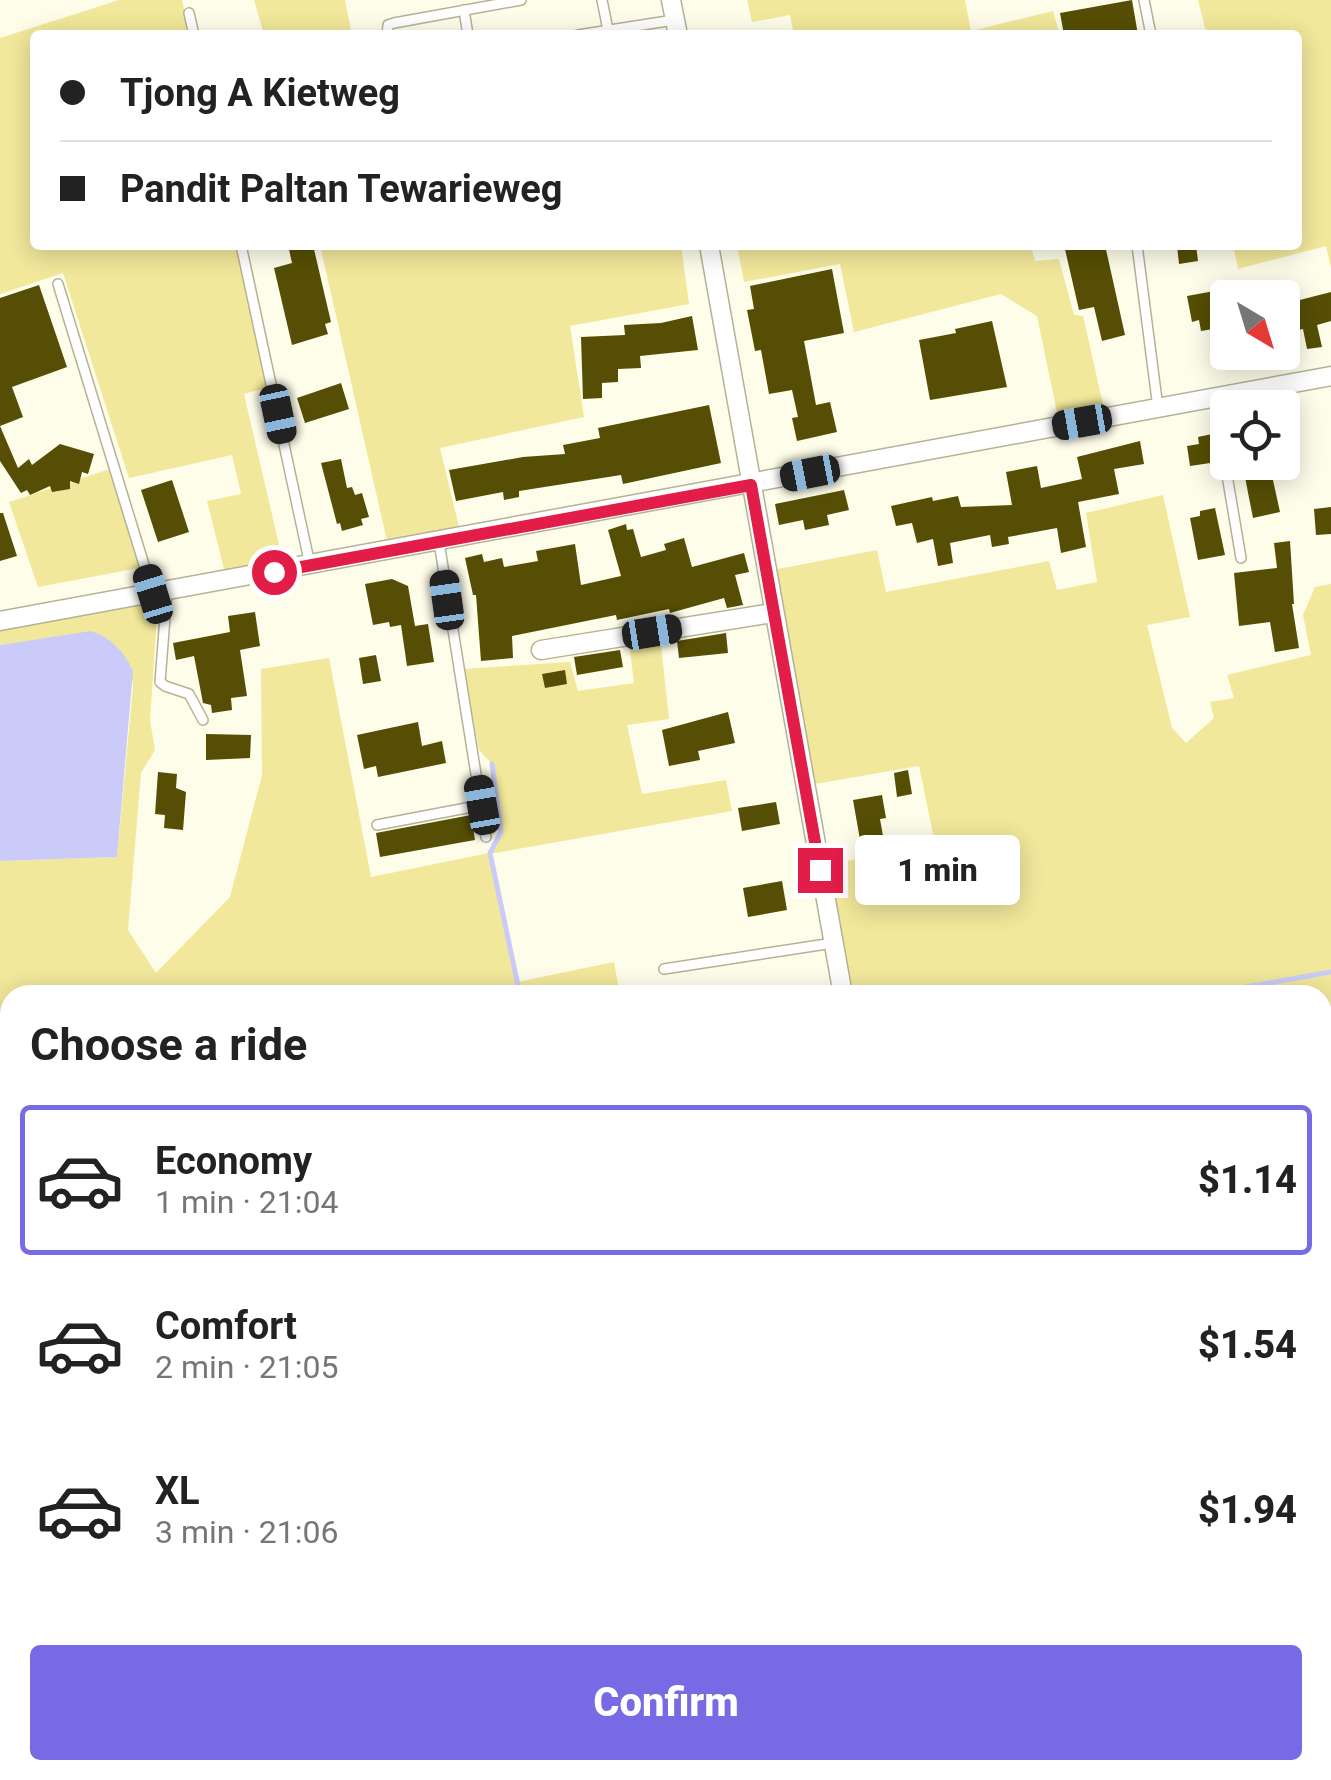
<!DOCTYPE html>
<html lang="en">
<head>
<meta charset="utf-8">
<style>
  body { margin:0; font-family:Roboto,sans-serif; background:#f2f2f2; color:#222; height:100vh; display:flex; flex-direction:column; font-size:38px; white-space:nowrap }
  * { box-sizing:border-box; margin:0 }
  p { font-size:32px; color:#767676 }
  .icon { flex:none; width:55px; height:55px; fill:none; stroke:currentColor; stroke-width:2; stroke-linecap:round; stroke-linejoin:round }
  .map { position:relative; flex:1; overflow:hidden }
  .drawer { position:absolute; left:0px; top:985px; width:1332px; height:795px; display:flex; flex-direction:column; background:#fff; border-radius:30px 30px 0 0; box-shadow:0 5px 25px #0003 }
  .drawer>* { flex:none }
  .banner { position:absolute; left:30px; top:30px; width:1272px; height:220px; border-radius:10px; box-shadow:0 5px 25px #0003; display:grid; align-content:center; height:220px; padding:0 30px; background:#fff }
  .needle { width:65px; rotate:142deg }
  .tools { position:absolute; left:1210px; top:280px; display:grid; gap:20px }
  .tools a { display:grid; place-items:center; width:90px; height:90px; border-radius:10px; background:#fff; box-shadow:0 5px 25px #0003; font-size:50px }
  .end { position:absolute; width:45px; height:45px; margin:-22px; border:12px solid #e11d48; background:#fff; box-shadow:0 0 0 5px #fff }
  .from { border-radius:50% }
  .bubble { position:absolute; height:70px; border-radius:10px; background:#fff; box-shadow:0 5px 25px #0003; font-size:32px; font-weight:800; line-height:70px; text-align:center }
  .car { position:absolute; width:30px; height:60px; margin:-30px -15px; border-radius:12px; box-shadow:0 0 8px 2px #0007; background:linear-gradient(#222 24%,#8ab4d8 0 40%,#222 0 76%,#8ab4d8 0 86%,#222 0) }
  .banner b { display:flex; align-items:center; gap:35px; height:95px; font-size:38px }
  .banner b+b { border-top:2px solid #e0e0e0 }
  .banner i { width:25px; height:25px; background:#222 }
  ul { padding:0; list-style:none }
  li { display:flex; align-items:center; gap:30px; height:150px; margin:0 20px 15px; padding:0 10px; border:5px solid transparent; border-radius:10px }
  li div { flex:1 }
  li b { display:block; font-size:38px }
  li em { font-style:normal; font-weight:800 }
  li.active { border-color:#766ae5 }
  li>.icon { width:90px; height:90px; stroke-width:1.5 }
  h2 { padding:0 30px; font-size:45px; line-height:120px }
  .cta { display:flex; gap:20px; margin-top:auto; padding:20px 30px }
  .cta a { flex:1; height:115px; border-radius:10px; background:#766ae5; color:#fff; font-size:40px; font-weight:800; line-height:115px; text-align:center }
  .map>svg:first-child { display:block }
</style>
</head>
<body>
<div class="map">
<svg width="1331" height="1780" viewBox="0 0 1331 1780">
  <rect width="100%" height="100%" fill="#fefdea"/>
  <g fill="#f1e89b">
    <path d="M 119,0 L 182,0 L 190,35 L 35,35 L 35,245 L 236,245 L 267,388 L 244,394 L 283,562 L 225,573 L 207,501 L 241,494 L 232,455 L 129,478 L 63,273 L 0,294 L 0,38 Z"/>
    <path d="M 254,0 L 345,0 L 352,35 L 264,35 Z"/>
    <path d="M 747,0 L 965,0 L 971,31 L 1053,11 L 1060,35 L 794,35 L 790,15 L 752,22 Z"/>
    <path d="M 1198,0 L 1331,0 L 1331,268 L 1326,246 L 1238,269 L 1233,245 L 1298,245 L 1298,35 L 1212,35 L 1205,28 Z"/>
    <path d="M 320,245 L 681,245 L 689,304 L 570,326 L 584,417 L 440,448 L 459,527 L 387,541 Z"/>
    <path d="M 737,245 L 1031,245 L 1035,261 L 1059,259 L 1074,315 L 1083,316 L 1105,413 L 1059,422 L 1037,316 L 1001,294 L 854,332 L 840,264 L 744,282 Z"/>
    <path d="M 110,469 L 139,568 L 38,587 L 9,502 Z"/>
    <path d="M 1163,495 L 1190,617 L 1147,625 L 1172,728 L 1186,743 L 1214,718 L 1210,702 L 1234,698 L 1227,675 L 1311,655 L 1303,615 L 1315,587 L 1331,584 L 1331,1008 L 1323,1010 L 1322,995 L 854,995 L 826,865 L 935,843 L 919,766 L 815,784 L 773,570 L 877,550 L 886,592 L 1049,561 L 1057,590 L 1097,582 L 1086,513 Z"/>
    <path d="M 158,602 L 150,720 L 155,750 L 141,773 L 128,930 L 156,973 L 230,897 L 262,775 L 261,669 L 329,658 L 371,877 L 489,853 L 501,832 L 492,764 L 479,750 L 463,669 L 570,662 L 578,691 L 634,683 L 629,643 L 660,637 L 669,719 L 627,725 L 642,794 L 726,780 L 732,811 L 490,854 L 517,982 L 614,962 L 620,995 L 10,995 L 10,1770 L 673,1770 L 676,1780 L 0,1780 L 0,861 L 117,857 L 133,687 C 132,660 117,640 91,632 L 0,645 L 0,630 Z"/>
    <path d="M 1331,1101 L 1331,1562 L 1322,1564 L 1322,1102 Z"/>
    <path d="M 1331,1662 L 1331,1780 L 1150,1780 L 1149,1770 L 1322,1770 L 1323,1663 Z"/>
  </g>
  <g fill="#cacbf9">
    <path d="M 91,631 C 112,638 124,652 133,671 L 117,857 L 0,861 L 0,645 Z"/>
    <path d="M 1331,1008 L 1331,1101 L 1323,1102 L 1323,1010 Z"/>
  </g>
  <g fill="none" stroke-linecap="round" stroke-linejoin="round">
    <g stroke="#cacbf9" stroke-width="5">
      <path d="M 492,764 L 501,832 L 490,853 L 520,995"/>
      <path d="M 1200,995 L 1331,972"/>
      <path d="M 0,1494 L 10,1448"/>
      <path d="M 674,1770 L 676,1780"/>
    </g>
  </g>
  <g fill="#554e04">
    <path d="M 1132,0 L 1138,35 L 1064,35 L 1060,13 Z"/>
    <path d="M 288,245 L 313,245 L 331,322 L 325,324 L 328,334 L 292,345 L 274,268 L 292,263 Z"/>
    <path d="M 1064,245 L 1105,245 L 1125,335 L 1102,341 L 1094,307 L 1079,310 Z"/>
    <path d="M 1177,245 L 1196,245 L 1198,261 L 1179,264 Z"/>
    <path d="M 832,269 L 844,333 L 804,341 L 816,405 L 830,402 L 837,432 L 797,441 L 792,418 L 798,417 L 792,390 L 769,394 L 761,350 L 755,351 L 747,310 L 754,309 L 750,286 Z"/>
    <path d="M 39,285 L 67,367 L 12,387 L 23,417 L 0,426 L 0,298 Z"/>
    <path d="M 1220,290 L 1226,317 L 1212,320 L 1213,329 L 1201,331 L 1199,320 L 1192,322 L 1187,296 Z"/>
    <path d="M 1331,292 L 1331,321 L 1317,325 L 1322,347 L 1307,349 L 1303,329 L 1295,331 L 1288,303 Z"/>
    <path d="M 692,316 L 698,350 L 640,356 L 641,368 L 618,369 L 618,382 L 602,383 L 602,398 L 583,399 L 581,337 L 625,335 L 624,325 L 661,323 Z"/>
    <path d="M 992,321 L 1007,387 L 930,400 L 919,340 L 956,333 L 955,329 Z"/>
    <path d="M 341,383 L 349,409 L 305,423 L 297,398 Z"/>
    <path d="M 709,405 L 721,463 L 623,484 L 621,475 L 519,491 L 519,497 L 504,500 L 503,492 L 456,501 L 449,470 L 523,457 L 565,454 L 563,445 L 600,438 L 598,428 Z"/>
    <path d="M 0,426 L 18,468 L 29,459 L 32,465 L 60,444 L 94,454 L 88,474 L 82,472 L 79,484 L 70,481 L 70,489 L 52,492 L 50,486 L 30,495 L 27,490 L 21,493 L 0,461 Z"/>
    <path d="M 1212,434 L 1217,462 L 1190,466 L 1187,446 L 1199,444 L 1198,437 Z"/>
    <path d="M 1140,441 L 1144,464 L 1114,469 L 1119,494 L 1078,502 L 1086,547 L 1061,553 L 1057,528 L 1008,537 L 1009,544 L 992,547 L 990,535 L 950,543 L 953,563 L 938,566 L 933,539 L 917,543 L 912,523 L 896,526 L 891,506 L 932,497 L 933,501 L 958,496 L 961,507 L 1012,505 L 1006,472 L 1037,466 L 1041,488 L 1082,479 L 1077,457 Z"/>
    <path d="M 341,459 L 347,488 L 352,487 L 355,495 L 362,493 L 369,517 L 361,519 L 363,525 L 342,531 L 340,523 L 337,524 L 321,463 Z"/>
    <path d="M 1242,462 L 1269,462 L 1280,512 L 1253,518 Z"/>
    <path d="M 172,480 L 189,532 L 158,542 L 141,490 Z"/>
    <path d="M 844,490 L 849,510 L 827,515 L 829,525 L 805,530 L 803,520 L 779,525 L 775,504 Z"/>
    <path d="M 1331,507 L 1331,534 L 1316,535 L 1314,509 Z"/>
    <path d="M 1215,508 L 1225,555 L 1198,560 L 1190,518 L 1200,516 L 1200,511 Z"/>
    <path d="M 0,513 L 3,513 L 17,556 L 0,561 Z"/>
    <path d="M 626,524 L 627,530 L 633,529 L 641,557 L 666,550 L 664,544 L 684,538 L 692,567 L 744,553 L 749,572 L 735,575 L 743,605 L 727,608 L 724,598 L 670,613 L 669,609 L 617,620 L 616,615 L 512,636 L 513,658 L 481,661 L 476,595 L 473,595 L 465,558 L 482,554 L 484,562 L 502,558 L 504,567 L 538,561 L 536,551 L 575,544 L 581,585 L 621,576 L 608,530 Z"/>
    <path d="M 1290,541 L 1294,604 L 1292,604 L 1299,648 L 1275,652 L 1270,622 L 1239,626 L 1234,573 L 1277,568 L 1274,543 Z"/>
    <path d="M 392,579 L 408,586 L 415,626 L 428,624 L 434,662 L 407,666 L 401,625 L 390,627 L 389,622 L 373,625 L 365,584 Z"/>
    <path d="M 255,612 L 260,646 L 240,650 L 247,696 L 231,698 L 232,710 L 212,713 L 211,705 L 203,703 L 194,656 L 176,660 L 173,643 L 230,632 L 228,616 Z"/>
    <path d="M 726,633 L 728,653 L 679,658 L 677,641 Z"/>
    <path d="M 620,650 L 623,667 L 577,675 L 574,657 Z"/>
    <path d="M 376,655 L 381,681 L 363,684 L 359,658 Z"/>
    <path d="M 565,670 L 567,684 L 545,688 L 542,674 Z"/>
    <path d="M 728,712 L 735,743 L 698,751 L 700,760 L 669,766 L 662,730 Z"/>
    <path d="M 418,722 L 422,746 L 442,741 L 446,763 L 378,777 L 376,766 L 364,769 L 357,735 Z"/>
    <path d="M 206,734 L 251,735 L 250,758 L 206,760 Z"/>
    <path d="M 908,770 L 912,794 L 897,797 L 894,773 Z"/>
    <path d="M 158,772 L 177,774 L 176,788 L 186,792 L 183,830 L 164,828 L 165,815 L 155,814 Z"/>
    <path d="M 882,795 L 886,818 L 880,819 L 885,847 L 862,851 L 853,800 Z"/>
    <path d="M 776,802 L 780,824 L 742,831 L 738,808 Z"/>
    <path d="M 471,815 L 475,840 L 380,857 L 376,833 Z"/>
    <path d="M 782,881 L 787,910 L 748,917 L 743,888 Z"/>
  </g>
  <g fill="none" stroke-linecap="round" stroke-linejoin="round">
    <defs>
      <g id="service">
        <path d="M 602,0 L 608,30"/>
        <path d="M 1144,0 L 1151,35"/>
        <path d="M 464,10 L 468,35"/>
        <path d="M 189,13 L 194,35"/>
        <path d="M 387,35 L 388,25 L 394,23 L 521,0"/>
        <path d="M 578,35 L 674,20"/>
        <path d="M 241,245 L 310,565"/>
        <path d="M 1137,245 L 1158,408"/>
        <path d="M 58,284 L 153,594"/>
        <path d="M 1214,398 L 1241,558"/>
        <path d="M 439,542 L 486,837"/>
        <path d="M 167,591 L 160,682 L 165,686 L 189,694 L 203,720"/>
        <path d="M 377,825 L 482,805"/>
        <path d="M 664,969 L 833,943"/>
      </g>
      <g id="minor">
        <path d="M 671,0 L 678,35"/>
        <path d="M 709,245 L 843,995"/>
        <path d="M 0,621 L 1331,376"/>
        <path d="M 541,650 L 773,613"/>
        <path d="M 1322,1572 L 1331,1571"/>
        <path d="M 981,1770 L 983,1780"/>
      </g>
    </defs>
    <use href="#service" stroke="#b5b294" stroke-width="12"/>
    <use href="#minor" stroke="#b5b294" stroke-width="21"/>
    <use href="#service" stroke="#fff" stroke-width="9"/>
    <use href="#minor" stroke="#fff" stroke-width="18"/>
  </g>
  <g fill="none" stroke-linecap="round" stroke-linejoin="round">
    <path stroke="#e11d48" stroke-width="12" d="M 274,572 L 751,485 L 820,870"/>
  </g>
</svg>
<div class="tools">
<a><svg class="needle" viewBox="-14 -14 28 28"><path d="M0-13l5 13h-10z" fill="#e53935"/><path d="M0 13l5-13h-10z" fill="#767676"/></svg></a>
<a><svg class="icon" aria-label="locate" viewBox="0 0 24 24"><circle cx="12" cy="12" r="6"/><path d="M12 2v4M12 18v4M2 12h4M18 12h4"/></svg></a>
</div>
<i class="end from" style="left:274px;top:572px"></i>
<i class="end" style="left:820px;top:870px"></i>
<div class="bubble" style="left:855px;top:835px;width:165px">1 min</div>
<i class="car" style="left:278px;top:414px;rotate:168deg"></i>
<i class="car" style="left:1082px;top:422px;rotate:260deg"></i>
<i class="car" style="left:810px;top:473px;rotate:259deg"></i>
<i class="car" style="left:153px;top:594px;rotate:343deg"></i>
<i class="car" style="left:447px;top:600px;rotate:352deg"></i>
<i class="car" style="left:652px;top:632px;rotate:81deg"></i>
<i class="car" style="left:482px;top:805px;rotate:350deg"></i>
<div class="banner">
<b><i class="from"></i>Tjong A Kietweg</b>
<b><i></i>Pandit Paltan Tewarieweg</b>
</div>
<section class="drawer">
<h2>Choose a ride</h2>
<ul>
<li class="active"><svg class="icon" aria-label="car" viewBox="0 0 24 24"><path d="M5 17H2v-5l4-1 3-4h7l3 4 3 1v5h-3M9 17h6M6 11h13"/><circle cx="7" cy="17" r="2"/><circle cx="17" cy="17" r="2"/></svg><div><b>Economy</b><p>1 min · 21:04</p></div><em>$1.14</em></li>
<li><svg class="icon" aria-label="car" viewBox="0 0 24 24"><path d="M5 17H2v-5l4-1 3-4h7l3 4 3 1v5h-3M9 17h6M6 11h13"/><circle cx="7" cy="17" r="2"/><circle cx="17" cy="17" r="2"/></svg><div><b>Comfort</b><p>2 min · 21:05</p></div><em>$1.54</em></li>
<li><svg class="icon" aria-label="car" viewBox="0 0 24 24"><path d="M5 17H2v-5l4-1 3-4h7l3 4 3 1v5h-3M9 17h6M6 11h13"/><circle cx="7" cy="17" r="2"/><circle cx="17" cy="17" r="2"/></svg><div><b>XL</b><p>3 min · 21:06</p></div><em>$1.94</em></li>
</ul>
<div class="cta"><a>Confirm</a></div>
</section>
</div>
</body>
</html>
